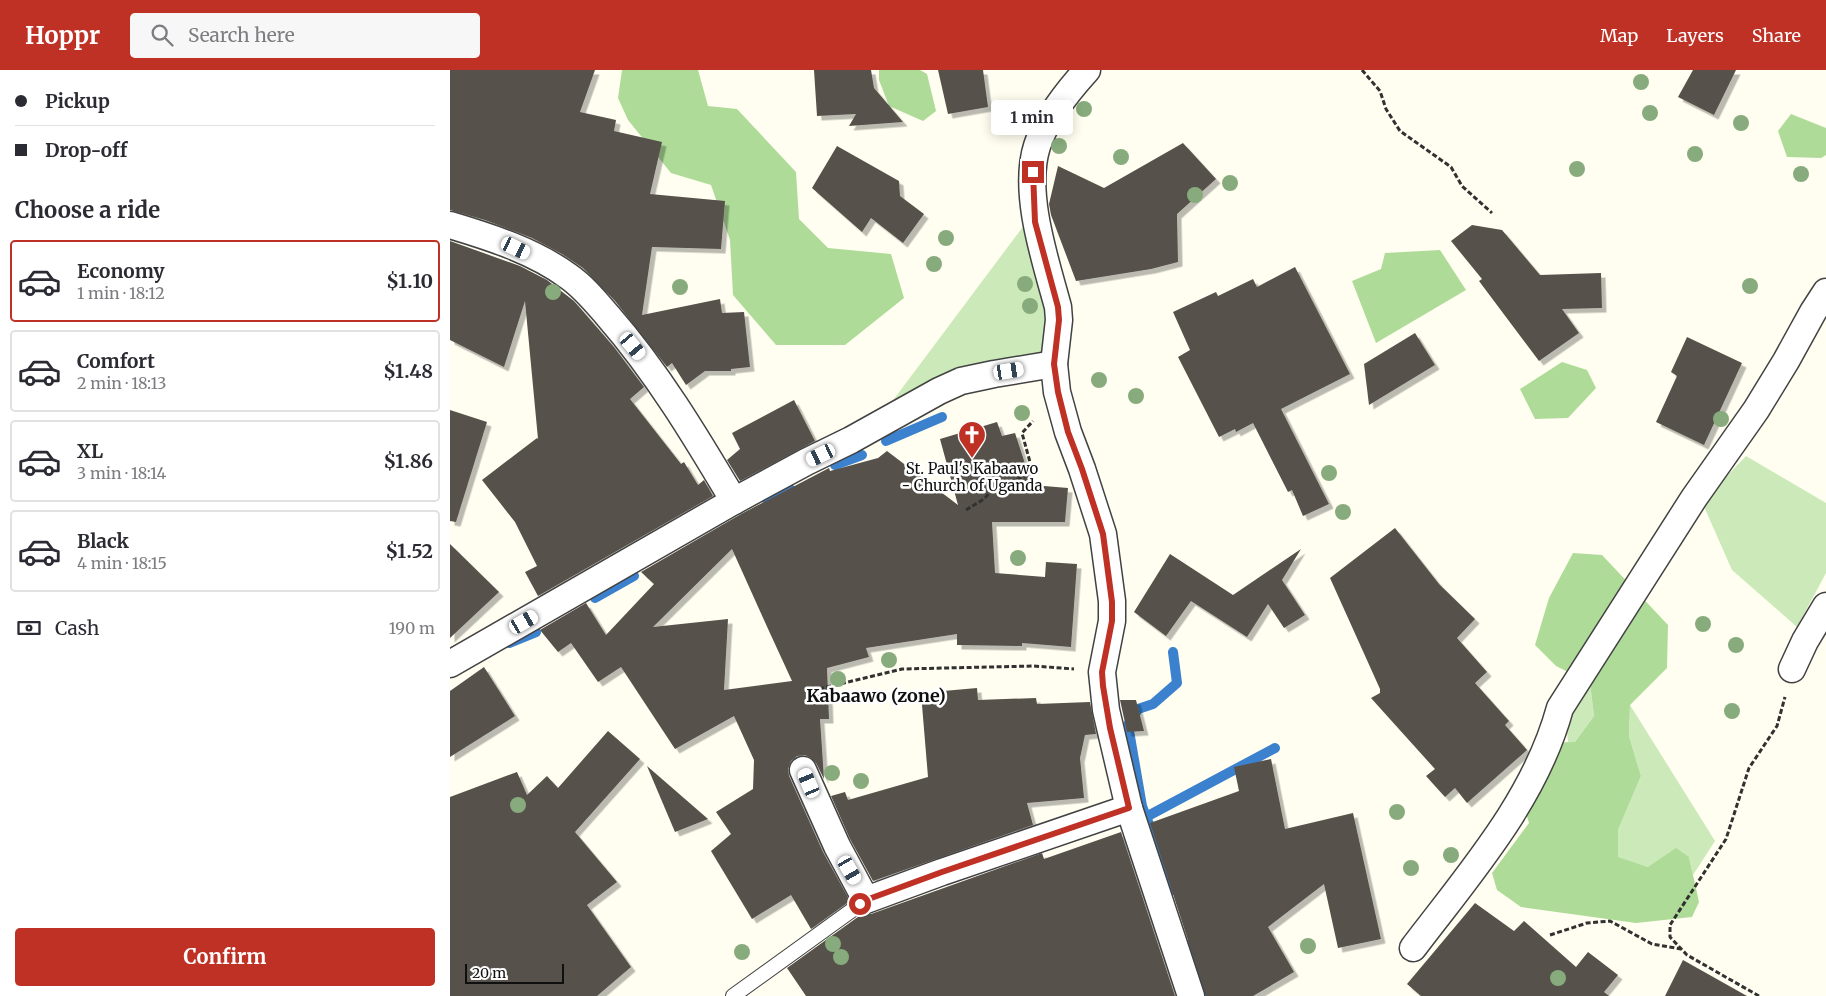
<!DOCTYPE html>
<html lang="en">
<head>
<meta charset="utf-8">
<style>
  body { margin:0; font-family:Merriweather,serif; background:#f7f7f7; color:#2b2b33; height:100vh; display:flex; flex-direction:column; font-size:19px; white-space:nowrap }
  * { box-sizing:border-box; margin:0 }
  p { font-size:16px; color:#7c7c81 }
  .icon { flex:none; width:28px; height:28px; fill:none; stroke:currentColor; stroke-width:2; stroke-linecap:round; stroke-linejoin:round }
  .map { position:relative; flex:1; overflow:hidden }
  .panel { display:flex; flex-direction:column; background:#fff; width:450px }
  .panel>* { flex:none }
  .guide { display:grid; align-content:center; height:110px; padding:0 15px; background:#fff }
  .scale { position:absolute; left:15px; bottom:12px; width:99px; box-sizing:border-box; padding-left:5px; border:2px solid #0f0f0f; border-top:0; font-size:14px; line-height:18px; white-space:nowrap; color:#0f0f0f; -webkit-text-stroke:4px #fff; paint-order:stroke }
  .end { position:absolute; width:22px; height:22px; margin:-11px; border:6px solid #c03125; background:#fff; box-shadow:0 0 0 2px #fff }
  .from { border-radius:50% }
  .bubble { position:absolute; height:35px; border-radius:5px; background:#fff; box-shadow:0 2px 12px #0003; font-size:16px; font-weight:700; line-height:35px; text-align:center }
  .car { position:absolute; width:15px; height:30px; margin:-15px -8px; border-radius:6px; box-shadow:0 0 4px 1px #0007; background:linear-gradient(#fff 24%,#345 0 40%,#fff 0 76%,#345 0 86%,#fff 0) }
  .guide b { display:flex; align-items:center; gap:18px; height:48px; font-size:19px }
  .guide b+b { border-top:1px solid #e1e1e2 }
  .guide i { width:12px; height:12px; background:#2b2b33 }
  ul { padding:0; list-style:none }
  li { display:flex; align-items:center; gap:15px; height:82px; margin:0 10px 8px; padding:0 5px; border:2px solid #e1e1e2; border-radius:5px }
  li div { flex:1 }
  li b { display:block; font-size:19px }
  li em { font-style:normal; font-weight:700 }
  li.on { border-color:#c03125 }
  li>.icon { width:45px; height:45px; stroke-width:1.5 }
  h2 { padding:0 15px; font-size:22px; line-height:60px }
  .pay { display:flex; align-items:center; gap:12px; height:55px; padding:0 15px; font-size:19px }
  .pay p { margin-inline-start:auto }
  .cta { display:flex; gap:10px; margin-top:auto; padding:10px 15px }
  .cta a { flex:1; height:58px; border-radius:5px; background:#c03125; color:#fff; font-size:20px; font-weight:700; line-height:58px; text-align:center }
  header { display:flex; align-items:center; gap:30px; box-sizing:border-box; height:70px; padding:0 25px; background:#c03125; color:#fff }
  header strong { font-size:24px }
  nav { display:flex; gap:28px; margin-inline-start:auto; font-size:18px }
  .search { width:350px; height:45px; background:#f7f7f7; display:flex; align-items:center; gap:12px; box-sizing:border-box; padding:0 18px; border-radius:5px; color:#7c7c81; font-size:19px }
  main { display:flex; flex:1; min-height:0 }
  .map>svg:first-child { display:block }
</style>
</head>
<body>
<header>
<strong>Hoppr</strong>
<div class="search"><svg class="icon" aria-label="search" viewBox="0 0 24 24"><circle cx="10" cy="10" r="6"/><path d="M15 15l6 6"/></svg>Search here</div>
<nav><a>Map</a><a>Layers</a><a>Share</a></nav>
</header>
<main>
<section class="panel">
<div class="guide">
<b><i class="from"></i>Pickup</b>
<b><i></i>Drop-off</b>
</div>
<h2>Choose a ride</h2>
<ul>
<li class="on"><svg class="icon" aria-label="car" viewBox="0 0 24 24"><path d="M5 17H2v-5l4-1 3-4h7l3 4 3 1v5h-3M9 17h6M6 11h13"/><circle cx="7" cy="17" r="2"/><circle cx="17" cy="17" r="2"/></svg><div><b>Economy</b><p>1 min · 18:12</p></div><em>$1.10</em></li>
<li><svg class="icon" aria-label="car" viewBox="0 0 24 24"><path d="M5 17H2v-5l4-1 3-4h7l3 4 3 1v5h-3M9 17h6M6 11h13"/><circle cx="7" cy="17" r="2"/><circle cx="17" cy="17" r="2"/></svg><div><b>Comfort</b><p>2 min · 18:13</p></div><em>$1.48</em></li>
<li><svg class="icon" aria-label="car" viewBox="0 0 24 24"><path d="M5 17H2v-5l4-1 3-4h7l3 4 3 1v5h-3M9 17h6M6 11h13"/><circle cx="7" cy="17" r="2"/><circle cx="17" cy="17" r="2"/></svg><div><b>XL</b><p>3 min · 18:14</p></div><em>$1.86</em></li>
<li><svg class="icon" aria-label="car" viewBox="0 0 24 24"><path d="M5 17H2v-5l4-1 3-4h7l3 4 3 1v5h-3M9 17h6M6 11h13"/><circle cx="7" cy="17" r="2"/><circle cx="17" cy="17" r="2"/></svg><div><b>Black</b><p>4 min · 18:15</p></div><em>$1.52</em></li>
</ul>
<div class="pay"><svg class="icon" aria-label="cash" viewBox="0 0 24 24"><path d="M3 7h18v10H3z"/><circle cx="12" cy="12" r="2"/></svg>Cash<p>190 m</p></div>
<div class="cta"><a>Confirm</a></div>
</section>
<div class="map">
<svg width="1376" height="926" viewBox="0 0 1376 926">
  <defs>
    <filter id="shadow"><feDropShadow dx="4.5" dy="4.5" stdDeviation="0" flood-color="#0004"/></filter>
  </defs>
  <rect width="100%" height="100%" fill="#fffef0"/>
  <g fill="#cceab9">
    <path d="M 578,150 L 602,241 L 593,294 L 509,297 L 435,341 Z"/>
    <path d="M 1296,386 L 1376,433 L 1376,503 L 1347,557 L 1282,500 L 1252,432 Z"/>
    <path d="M 1140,613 L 1144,646 L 1125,672 L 1118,672 L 1115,644 Z"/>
    <path d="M 1180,635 L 1265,771 L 1243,805 L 1239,787 L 1198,797 L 1168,788 L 1168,760 L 1191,706 L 1179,666 Z"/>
  </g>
  <g fill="#aedb98">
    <path d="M 172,0 L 248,0 L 258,36 L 287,39 L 346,102 L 349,149 L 378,178 L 441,184 L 454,228 L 395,275 L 326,275 L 283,225 L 280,170 L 261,115 L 221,103 L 178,50 L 168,28 Z"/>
    <path d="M 429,0 L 470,0 L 477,4 L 486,41 L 473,51 L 439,36 L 429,10 Z"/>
    <path d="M 1341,44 L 1376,58 L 1376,85 L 1371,88 L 1337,87 L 1328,61 Z"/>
    <path d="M 990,180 L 1016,220 L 926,273 L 902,211 L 931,199 L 935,183 Z"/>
    <path d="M 1112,292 L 1137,300 L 1146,318 L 1118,348 L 1085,349 L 1070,319 Z"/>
    <path d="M 1123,483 L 1152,485 L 1218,555 L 1217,598 L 1180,635 L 1179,666 L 1191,706 L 1168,760 L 1168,787 L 1198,797 L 1226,778 L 1239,787 L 1249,832 L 1242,847 L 1186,853 L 1071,837 L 1047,820 L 1042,803 L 1079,753 L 1068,718 L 1088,673 L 1125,672 L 1144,646 L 1140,613 L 1106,596 L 1085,575 L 1099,528 Z"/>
  </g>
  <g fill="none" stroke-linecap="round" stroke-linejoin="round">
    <g stroke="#3b81ce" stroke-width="10">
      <path d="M 436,371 L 492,347"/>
      <path d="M 385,395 L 412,385"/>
      <path d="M 317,430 L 340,419"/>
      <path d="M 145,528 L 184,506"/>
      <path d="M 59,573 L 86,562"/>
      <path d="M 696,747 L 825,678"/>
      <path d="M 720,821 L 707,775 L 692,736 L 678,655 L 688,639 L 703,634 L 727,613 L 723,582"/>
      <path d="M 737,875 L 756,926"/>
    </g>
  </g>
  <g fill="#57514b" fill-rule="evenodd" filter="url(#shadow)">
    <path d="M 0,0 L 145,0 L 130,42 L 166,50 L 164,61 L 212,72 L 200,124 L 275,131 L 271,179 L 202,177 L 192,245 L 270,229 L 272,243 L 294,242 L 300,297 L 281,299 L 281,301 L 255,301 L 236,315 L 222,293 L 217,297 L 165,231 L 133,198 L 112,184 L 82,168 L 35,150 L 0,140 Z"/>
    <path d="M 364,0 L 421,0 L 424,18 L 453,52 L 399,56 L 406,44 L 367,46 Z"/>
    <path d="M 488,0 L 533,0 L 538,37 L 498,44 Z"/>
    <path d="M 1243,0 L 1286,0 L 1264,45 L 1228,27 Z"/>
    <path d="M 733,73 L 766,109 L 727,144 L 728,192 L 701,199 L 626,211 L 601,145 L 599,134 L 608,96 L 654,118 Z"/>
    <path d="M 387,76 L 449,111 L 450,126 L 474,144 L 453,173 L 421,148 L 412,162 L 362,118 Z"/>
    <path d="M 1022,155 L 1052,160 L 1090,205 L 1151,203 L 1152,238 L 1112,239 L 1129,263 L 1089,291 L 1029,211 L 1032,209 L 1001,171 Z"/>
    <path d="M 0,171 L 70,196 L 97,210 L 124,231 L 164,277 L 194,317 L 180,329 L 231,394 L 234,392 L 248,415 L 254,410 L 263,426 L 88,526 L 75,502 L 87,496 L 65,452 L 32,410 L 87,368 L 88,369 L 75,231 L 54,297 L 0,270 Z"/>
    <path d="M 845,197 L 900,304 L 831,339 L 879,434 L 853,446 L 842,420 L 838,422 L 803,353 L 786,362 L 785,359 L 769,367 L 728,287 L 740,280 L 723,242 L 766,222 L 768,226 L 803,209 L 807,217 Z"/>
    <path d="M 965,263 L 985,295 L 919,335 L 914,294 Z"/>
    <path d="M 1237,267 L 1292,293 L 1254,375 L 1206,352 L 1227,306 L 1221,302 Z"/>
    <path d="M 344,330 L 365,371 L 290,411 L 277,390 L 290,379 L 282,363 Z"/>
    <path d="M 0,340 L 37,352 L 6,452 L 0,451 Z"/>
    <path d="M 547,352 L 552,366 L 565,363 L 582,415 L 618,418 L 615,452 L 542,452 L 545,503 L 595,507 L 596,492 L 627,494 L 621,577 L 572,573 L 572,576 L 507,575 L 507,564 L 416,578 L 419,587 L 377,598 L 379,649 L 370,649 L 374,709 L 366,693 L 361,688 L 355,685 L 347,686 L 341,691 L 338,699 L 339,706 L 373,782 L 400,831 L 361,859 L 341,825 L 302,849 L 261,781 L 281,764 L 266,742 L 303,719 L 304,690 L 284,646 L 225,679 L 171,597 L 148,612 L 121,573 L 108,582 L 90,560 L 136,533 L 156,565 L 204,514 L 191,502 L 291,444 L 379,398 L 380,401 L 428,388 L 437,381 L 508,435 L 490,369 ZM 282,479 L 319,561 L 342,611 L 274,620 L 278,549 L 203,557 Z"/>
    <path d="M 945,458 L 989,514 L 1025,549 L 1007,568 L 1037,602 L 1025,613 L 1059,651 L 1055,655 L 1077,680 L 1017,733 L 1005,718 L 995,727 L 976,706 L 985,699 L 921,628 L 930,623 L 930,619 L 880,508 Z"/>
    <path d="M 0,474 L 49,522 L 0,568 Z"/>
    <path d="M 851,479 L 832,510 L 855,545 L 834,558 L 818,534 L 797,567 L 741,531 L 716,566 L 684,542 L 720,484 L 783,525 Z"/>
    <path d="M 34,597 L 65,646 L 0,687 L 0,621 Z"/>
    <path d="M 527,618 L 528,630 L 586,628 L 587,634 L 640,632 L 646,664 L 635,665 L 630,688 L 634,728 L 577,733 L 583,755 L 423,811 L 400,769 L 381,726 L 395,722 L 398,730 L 478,707 L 471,623 Z"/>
    <path d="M 670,630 L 686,630 L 694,661 L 677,662 Z"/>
    <path d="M 158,661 L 190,689 L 125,762 L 167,812 L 137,835 L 181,897 L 147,926 L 0,926 L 0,727 L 67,702 L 77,725 L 97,706 L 108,718 Z"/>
    <path d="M 821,689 L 835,759 L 903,743 L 931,869 L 888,878 L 874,814 L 818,857 L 844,902 L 803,926 L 756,926 L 700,753 L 789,721 L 784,697 Z"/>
    <path d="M 197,696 L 258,749 L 225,762 Z"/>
    <path d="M 671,762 L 725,926 L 356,926 L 337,898 L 412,844 L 421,844 L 592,783 L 594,789 Z"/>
    <path d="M 1025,833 L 1064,861 L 1074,851 L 1126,897 L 1138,882 L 1168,905 L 1154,922 L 1159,926 L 971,926 L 957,914 Z"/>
    <path d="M 1233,890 L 1297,926 L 1215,926 Z"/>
  </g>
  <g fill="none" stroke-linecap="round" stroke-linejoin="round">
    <defs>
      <path id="service" d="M 283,926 L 416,830"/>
      <g id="minor">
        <path d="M 637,0 C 617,22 596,48 587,76 C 572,123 596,192 608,237 L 609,250 L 604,294 L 607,322 L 618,362 L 632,399 L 653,464 L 662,531 L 662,551 L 652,602 L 656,640 L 679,738 L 741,926"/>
        <path d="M 0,155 C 40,167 84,181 118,206 C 134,217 146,232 158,246 C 207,302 246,367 284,431 L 356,392 L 401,370 L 489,321 L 511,311 L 544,304 L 604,294"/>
        <path d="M 0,594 L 284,431"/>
        <path d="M 1342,599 L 1355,571 L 1376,536"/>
        <path d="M 353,700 L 387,776 L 416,830 L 492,802 L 679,738"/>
        <path d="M 963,878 C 1019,804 1085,730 1110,638 L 1244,428 L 1306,340 L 1336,291 L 1363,242 L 1376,222"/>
      </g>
    </defs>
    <use href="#service" stroke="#424242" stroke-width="16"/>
    <use href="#minor" stroke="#424242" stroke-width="29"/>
    <g stroke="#313131" stroke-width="3" stroke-dasharray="5 2.5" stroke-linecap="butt">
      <path d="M 912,0 L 930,21 L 936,39 L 950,61 L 1001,97 L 1012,116 L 1042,143"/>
      <path d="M 516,440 L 534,429 L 543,419 L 583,403 L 572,363 L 583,351"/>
      <path d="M 369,619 L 452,599 L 584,596 L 624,599"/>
      <path d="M 1100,865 L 1137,853 L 1160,851 L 1202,874 L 1231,879"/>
      <path d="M 1309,926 L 1237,885 L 1220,867 L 1220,855 L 1276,769 L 1299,698 L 1327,656 L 1335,627"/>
    </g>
    <use href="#service" stroke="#fff" stroke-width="14"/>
    <use href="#minor" stroke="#fff" stroke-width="26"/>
  </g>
  <g fill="#87ab7c">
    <circle cx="1191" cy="12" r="8"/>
    <circle cx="634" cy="39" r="8"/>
    <circle cx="1200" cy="43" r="8"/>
    <circle cx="1291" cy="53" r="8"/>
    <circle cx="609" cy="76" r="8"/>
    <circle cx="1245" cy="84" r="8"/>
    <circle cx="671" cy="87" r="8"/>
    <circle cx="1127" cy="99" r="8"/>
    <circle cx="1351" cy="104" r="8"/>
    <circle cx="780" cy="113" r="8"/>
    <circle cx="745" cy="125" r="8"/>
    <circle cx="496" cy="168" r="8"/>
    <circle cx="484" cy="194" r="8"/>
    <circle cx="575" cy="214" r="8"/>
    <circle cx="1300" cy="216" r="8"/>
    <circle cx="230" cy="217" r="8"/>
    <circle cx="103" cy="222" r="8"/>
    <circle cx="580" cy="236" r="8"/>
    <circle cx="649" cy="310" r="8"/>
    <circle cx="686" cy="326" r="8"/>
    <circle cx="572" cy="343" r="8"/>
    <circle cx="1271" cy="349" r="8"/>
    <circle cx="879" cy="403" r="8"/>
    <circle cx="893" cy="442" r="8"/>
    <circle cx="568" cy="488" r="8"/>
    <circle cx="1253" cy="554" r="8"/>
    <circle cx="1286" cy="575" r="8"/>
    <circle cx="439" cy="590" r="8"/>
    <circle cx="388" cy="609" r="8"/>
    <circle cx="1282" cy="641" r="8"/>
    <circle cx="382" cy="703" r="8"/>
    <circle cx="411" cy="711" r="8"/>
    <circle cx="68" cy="735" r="8"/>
    <circle cx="947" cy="742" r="8"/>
    <circle cx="1001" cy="785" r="8"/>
    <circle cx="961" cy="798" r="8"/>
    <circle cx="383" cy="874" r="8"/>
    <circle cx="858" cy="876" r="8"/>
    <circle cx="292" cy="882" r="8"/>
    <circle cx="391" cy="887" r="8"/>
    <circle cx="1108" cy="908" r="8"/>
  </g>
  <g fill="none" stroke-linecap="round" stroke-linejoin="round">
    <path stroke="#c03125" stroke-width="6" d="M 410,834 L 416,830 L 492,802 L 679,738 L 660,658 L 653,616 L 652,602 L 662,551 L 662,532 L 653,464 L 632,399 L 618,362 L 608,322 L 604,294 L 609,250 L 608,237 L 585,152 L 583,102"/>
  </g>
  <defs>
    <symbol id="church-pin" viewBox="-11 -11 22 30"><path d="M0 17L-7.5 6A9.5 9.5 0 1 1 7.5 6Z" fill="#c03125" stroke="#fff"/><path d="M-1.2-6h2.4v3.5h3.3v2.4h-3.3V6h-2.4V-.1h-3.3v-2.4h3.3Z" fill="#fff"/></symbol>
  </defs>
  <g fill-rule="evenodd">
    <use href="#church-pin" x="506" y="349" width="32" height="43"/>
  </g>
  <g text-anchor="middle" stroke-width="5" stroke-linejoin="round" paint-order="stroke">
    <g font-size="15" fill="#0f0f0f" stroke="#fff">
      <text x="522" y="404">St. Paul's Kabaawo<tspan x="522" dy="17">- Church of Uganda</tspan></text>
    </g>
    <g font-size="18" font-weight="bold" fill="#0f0f0f" stroke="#fff">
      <text x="426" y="632">Kabaawo (zone)</text>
    </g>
  </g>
</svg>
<div class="scale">20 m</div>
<i class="end from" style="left:410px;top:834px"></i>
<i class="end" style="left:583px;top:102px"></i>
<div class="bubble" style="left:541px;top:30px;width:82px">1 min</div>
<i class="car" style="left:66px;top:178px;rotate:116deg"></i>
<i class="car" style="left:183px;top:276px;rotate:140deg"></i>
<i class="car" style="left:559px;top:301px;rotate:81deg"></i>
<i class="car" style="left:371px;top:385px;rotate:244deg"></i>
<i class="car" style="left:74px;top:552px;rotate:60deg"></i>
<i class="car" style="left:359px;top:713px;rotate:337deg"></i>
<i class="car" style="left:400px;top:800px;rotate:150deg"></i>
</div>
</main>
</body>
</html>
